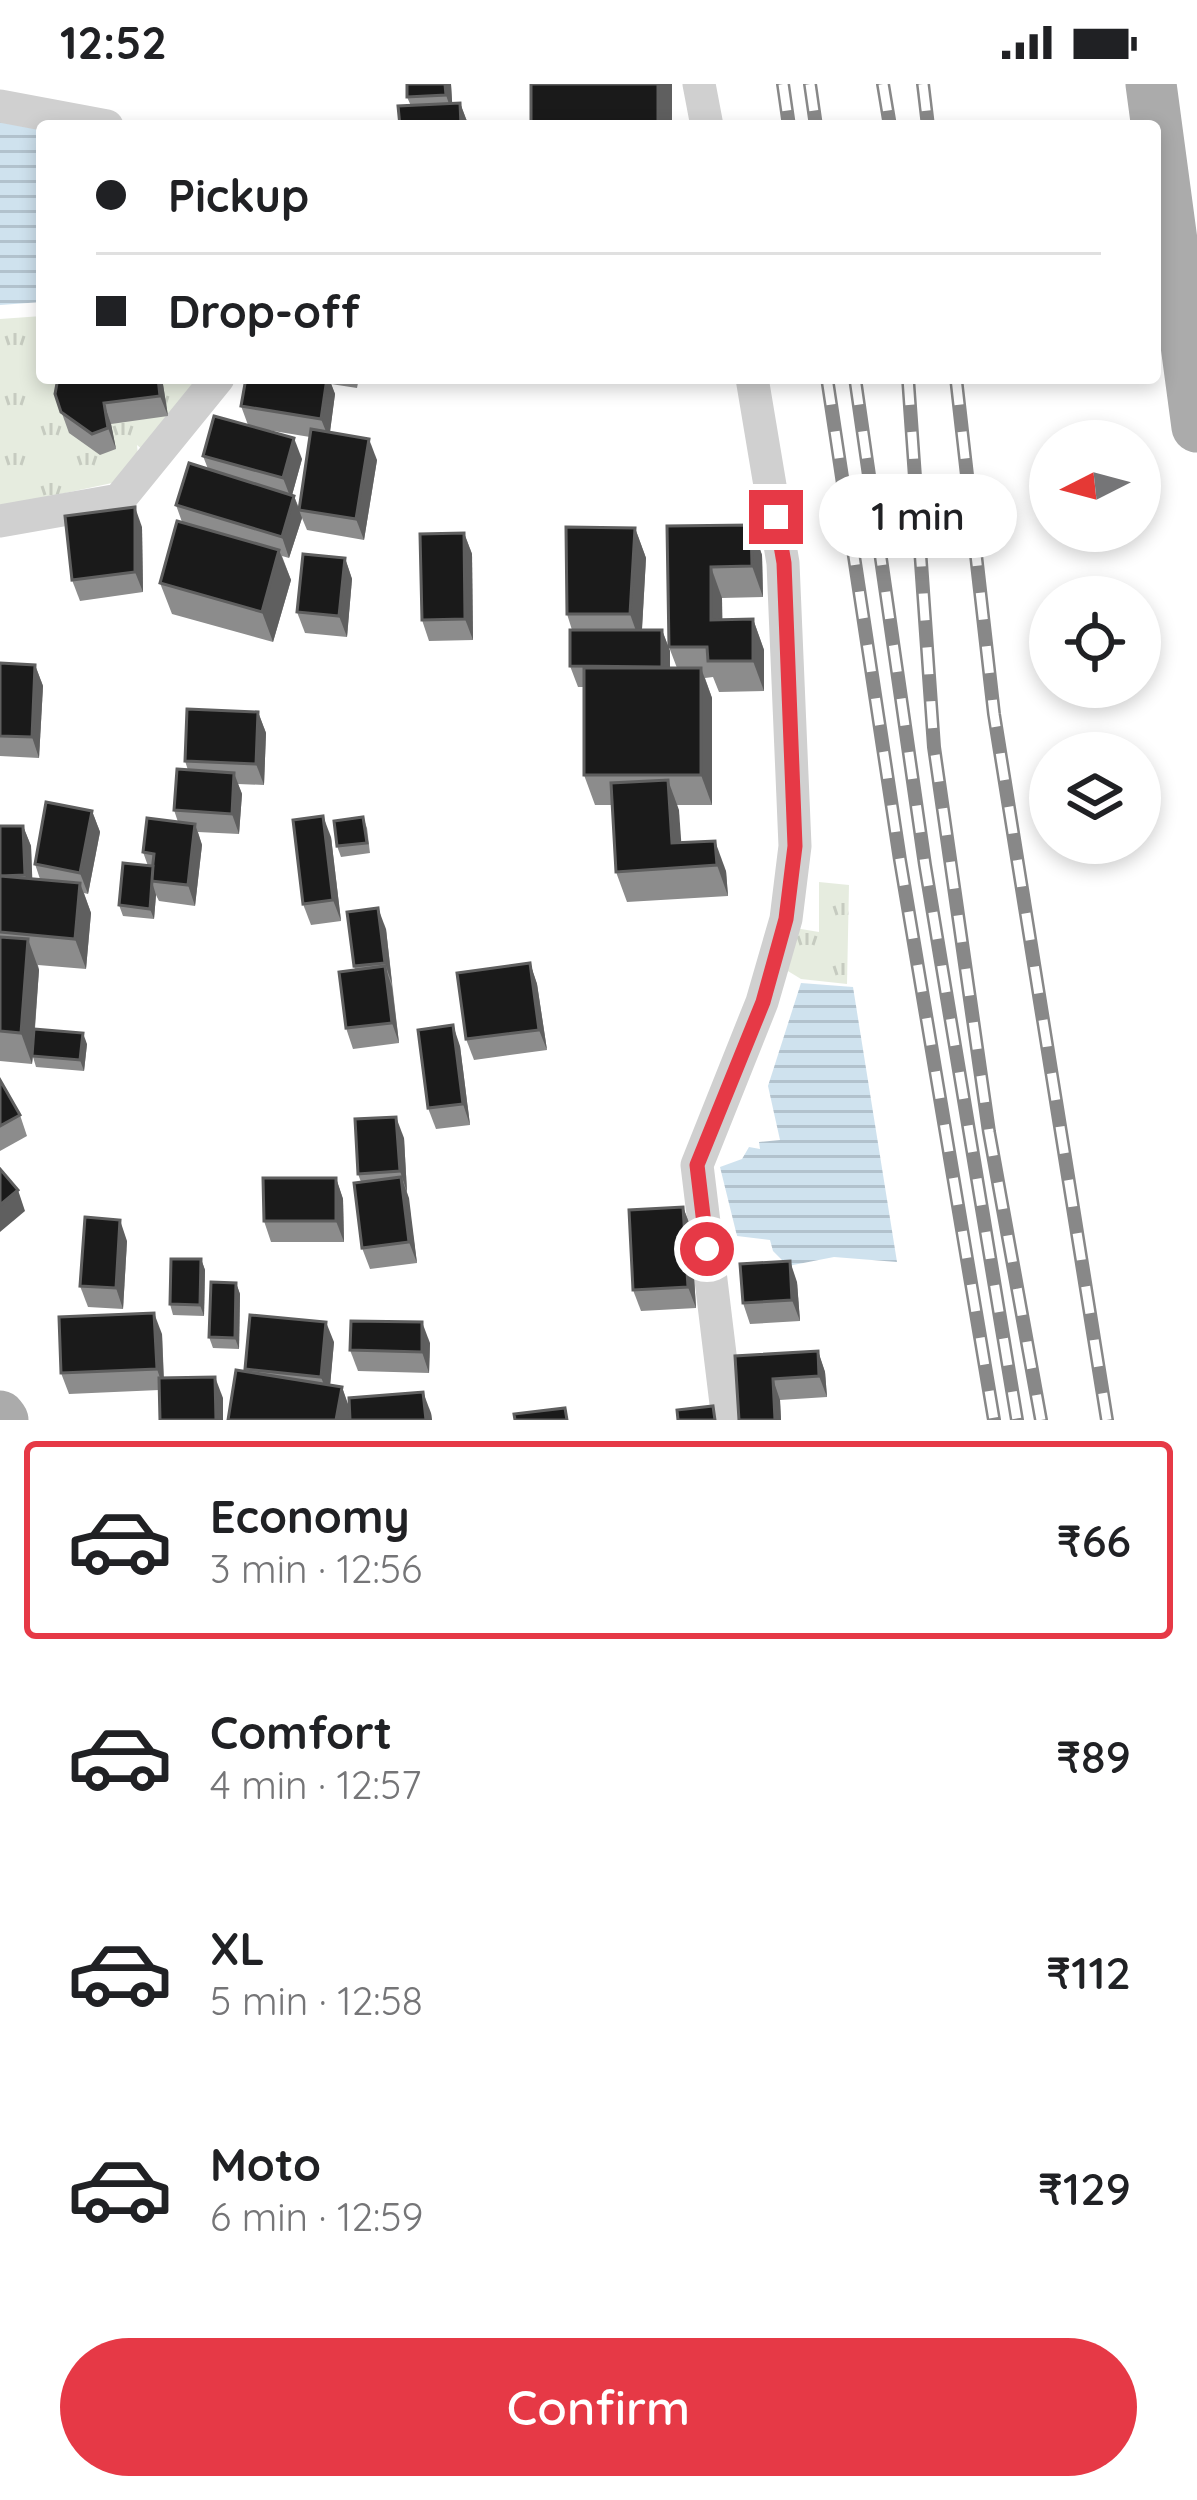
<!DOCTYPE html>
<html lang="en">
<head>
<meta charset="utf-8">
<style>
  body { margin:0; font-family:Quicksand,sans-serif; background:#f6f6f6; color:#202124; height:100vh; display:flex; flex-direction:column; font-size:45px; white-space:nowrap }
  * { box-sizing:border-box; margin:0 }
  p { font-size:39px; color:#757577 }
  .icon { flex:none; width:66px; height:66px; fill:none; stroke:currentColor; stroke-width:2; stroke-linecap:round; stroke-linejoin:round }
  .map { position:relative; height:1336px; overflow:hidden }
  .details { display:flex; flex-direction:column; background:#fff; flex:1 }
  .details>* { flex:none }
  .guide { position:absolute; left:36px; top:36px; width:1125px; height:264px; border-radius:12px; box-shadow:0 6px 18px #0003; display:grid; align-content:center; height:264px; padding:0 60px; background:#fff }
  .needle { width:78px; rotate:264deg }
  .buttons { position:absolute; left:1029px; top:336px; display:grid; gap:24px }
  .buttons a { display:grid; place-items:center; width:132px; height:132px; border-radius:50%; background:#fff; box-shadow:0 6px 18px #0003; font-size:60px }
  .end { position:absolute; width:54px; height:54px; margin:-27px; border:15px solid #e63946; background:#fff; box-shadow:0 0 0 6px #fff }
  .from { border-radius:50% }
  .bubble { position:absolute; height:84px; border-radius:42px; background:#fff; box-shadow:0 6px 18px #0003; font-size:39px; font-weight:600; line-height:84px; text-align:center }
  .guide b { display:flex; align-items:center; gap:42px; height:114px; font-size:45px }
  .guide b+b { border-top:3px solid #e0e0e0 }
  .guide i { width:30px; height:30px; background:#202124 }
  ul { padding:21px 0 0; list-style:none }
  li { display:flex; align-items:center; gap:36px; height:198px; margin:0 24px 18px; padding:0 36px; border:6px solid transparent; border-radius:12px }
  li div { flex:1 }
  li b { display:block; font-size:45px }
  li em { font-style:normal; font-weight:600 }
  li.active { border-color:#e63946 }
  li>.icon { width:108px; height:108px; stroke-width:1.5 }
  .button { display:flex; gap:24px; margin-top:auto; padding:24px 60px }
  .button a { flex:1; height:138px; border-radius:72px; background:#e63946; color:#fff; font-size:48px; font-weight:600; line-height:138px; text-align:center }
  .status { display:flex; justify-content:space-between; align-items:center; height:84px; padding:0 60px; background:#fff; direction:ltr }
  .status svg { height:33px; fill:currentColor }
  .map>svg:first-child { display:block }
</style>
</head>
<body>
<div class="status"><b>12:52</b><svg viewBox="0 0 49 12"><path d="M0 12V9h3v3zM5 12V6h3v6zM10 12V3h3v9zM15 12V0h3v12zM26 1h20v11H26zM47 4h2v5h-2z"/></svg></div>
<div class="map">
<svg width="1197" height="1336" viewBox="0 0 1197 1336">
  <defs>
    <pattern id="park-tufts" width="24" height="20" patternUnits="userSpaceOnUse" patternTransform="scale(3)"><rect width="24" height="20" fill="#e6ecdf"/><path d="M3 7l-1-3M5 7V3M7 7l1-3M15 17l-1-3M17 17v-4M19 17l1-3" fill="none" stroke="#c6cbc0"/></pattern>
    <pattern id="water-rules" width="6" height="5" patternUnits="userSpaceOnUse" patternTransform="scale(3)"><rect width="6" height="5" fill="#cfe2ee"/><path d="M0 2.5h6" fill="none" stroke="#b2c2cd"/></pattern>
  </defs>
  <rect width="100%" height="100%" fill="#fff"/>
  <g fill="url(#park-tufts)">
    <path d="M 42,232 L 42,294 L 218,294 L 151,373 L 137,361 L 140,393 L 0,423 L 0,235 Z"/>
    <path d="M 819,798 L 849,801 L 847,900 L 801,895 L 778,881 L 795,844 L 819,848 Z"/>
  </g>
  <g fill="url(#water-rules)">
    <path d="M 0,9 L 42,42 L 42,218 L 0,221 Z"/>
    <path d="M 801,899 L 853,903 L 897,1178 L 834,1173 L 788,1182 L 773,1167 L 770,1156 L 737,1152 L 720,1083 L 742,1075 L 749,1063 L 760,1065 L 759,1058 L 780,1056 L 768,1002 Z"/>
  </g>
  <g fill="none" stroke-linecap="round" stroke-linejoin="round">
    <g stroke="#d0d0d0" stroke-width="33">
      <path d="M 699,0 L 707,42"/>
      <path d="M 0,22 L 107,42"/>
      <path d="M 0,437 L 119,416 L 218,294"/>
      <path d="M 728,1336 L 697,1081 L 762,918 L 786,835 L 795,762 L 783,479 L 752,294"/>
    </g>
    <g stroke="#ababab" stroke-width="51">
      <path d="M 1151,0 L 1197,343"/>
      <path d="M 0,1332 L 3,1336"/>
    </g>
    <defs>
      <g id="rail">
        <path d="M 783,0 L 789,42"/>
        <path d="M 810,0 L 816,42"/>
        <path d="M 883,0 L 890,42"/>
        <path d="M 923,0 L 928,42"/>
        <path d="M 827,294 L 900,776 L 994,1336"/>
        <path d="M 855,294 L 925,781 L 1017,1336"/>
        <path d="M 908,294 L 934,663 L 989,1048 L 1041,1336"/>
        <path d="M 956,294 L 994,630 L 1107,1336"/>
      </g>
    </defs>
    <use href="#rail" stroke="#888" stroke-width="14"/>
    <use href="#rail" stroke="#fff" stroke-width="9" stroke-dasharray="27" stroke-linecap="butt"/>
  </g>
  <g fill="#8c8c8c" fill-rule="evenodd">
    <path d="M 407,0 L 451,0 L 452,19 L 460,19 L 468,40 L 411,22 L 407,13 Z"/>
    <path d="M 162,294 L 168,332 L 111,340 L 116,365 L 100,371 L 69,349 L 55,310 Z"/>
    <path d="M 246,294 L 359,294 L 357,304 L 331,300 L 335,310 L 330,348 L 377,376 L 364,456 L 307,446 L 302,434 L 289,474 L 282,472 L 291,496 L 273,558 L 172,530 L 160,499 L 182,438 L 176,421 L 208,385 L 203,372 L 248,341 L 241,322 ZM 261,345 L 310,353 L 299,424 L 294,412 L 292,411 L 302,375 Z"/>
    <path d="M 751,441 L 762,471 L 763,513 L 722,514 L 722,536 L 753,535 L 764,566 L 764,607 L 719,608 L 713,593 L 705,594 L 712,614 L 712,721 L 677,721 L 681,759 L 726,787 L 728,812 L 627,818 L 616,788 L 612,721 L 595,721 L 584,691 L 584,603 L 578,603 L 570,582 L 572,546 L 567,530 L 635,444 L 646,474 L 642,546 L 662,546 L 670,567 L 670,584 L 677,584 L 669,563 L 667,442 Z"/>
    <path d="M 142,443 L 143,508 L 80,517 L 72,496 Z"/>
    <path d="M 464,449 L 472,470 L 473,556 L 429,557 L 422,536 Z"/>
    <path d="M 345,474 L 352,495 L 347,553 L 305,549 L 297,528 Z"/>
    <path d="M 0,579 L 35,581 L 43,602 L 39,674 L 0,672 Z"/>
    <path d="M 258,628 L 266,649 L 264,701 L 238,700 L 242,710 L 239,750 L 198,748 L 202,761 L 195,822 L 159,817 L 156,811 L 154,835 L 123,832 L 119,821 L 148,782 L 143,768 L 178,738 L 174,726 L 188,686 L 185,677 Z"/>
    <path d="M 92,727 L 100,748 L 88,810 L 84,809 L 91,829 L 86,885 L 38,881 L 39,886 L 35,945 L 87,960 L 84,987 L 36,983 L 33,973 L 32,980 L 0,977 L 0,742 L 23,742 L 31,762 L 32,794 L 40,795 L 35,780 Z"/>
    <path d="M 363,733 L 367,744 L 370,769 L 341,773 L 337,762 Z"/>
    <path d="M 331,753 L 341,837 L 311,841 L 303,820 Z"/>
    <path d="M 386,845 L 399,959 L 353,965 L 346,944 L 355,886 L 354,882 Z"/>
    <path d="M 530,879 L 537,900 L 547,966 L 474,976 L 466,955 Z"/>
    <path d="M 460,962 L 470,1041 L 436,1045 L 428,1024 Z"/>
    <path d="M 0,996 L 20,1031 L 27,1052 L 0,1067 Z"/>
    <path d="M 404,1054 L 407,1108 L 417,1179 L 370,1185 L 362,1164 L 361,1098 L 358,1090 Z"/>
    <path d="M 336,1094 L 343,1115 L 344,1158 L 271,1158 L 264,1137 Z"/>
    <path d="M 683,1123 L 691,1144 L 696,1224 L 641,1227 L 633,1206 Z"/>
    <path d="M 127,1157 L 123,1225 L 88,1223 L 80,1202 Z"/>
    <path d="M 201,1175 L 205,1186 L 204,1232 L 173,1231 L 170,1220 Z"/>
    <path d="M 797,1198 L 800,1237 L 750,1240 L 743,1219 Z"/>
    <path d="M 236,1199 L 240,1210 L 239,1265 L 213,1264 L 209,1253 Z"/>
    <path d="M 162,1250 L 164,1294 L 223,1314 L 223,1336 L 160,1336 L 159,1306 L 69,1310 L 61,1289 Z"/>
    <path d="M 334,1258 L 330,1301 L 342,1303 L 349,1325 L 431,1329 L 432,1336 L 228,1336 L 246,1288 L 245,1285 Z"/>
    <path d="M 430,1259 L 429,1289 L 358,1287 L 350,1266 Z"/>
    <path d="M 818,1267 L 825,1288 L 827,1313 L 780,1316 L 781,1336 L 739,1336 L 735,1272 Z"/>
  </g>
  <g fill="#5f5f5f">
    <path d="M 445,0 L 451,0 L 453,32 L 446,11 Z"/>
    <rect x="658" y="0" width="14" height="42"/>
    <path d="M 460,19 L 468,40 L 468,42 L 461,42 Z"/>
    <path d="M 158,294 L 162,294 L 168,332 L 160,312 Z"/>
    <path d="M 327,294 L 329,294 L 335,310 L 329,355 L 321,335 Z"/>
    <path d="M 104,319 L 111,340 L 116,365 L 108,344 Z"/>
    <path d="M 294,354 L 302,375 L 291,415 L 283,394 Z"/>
    <path d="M 369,355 L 377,376 L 364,456 L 356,435 Z"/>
    <path d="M 294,412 L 302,434 L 289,474 L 282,453 Z"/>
    <path d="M 135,423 L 142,443 L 143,508 L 135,488 Z"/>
    <path d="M 751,441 L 762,471 L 763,513 L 752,482 Z"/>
    <path d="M 635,444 L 646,474 L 641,561 L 630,530 Z"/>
    <path d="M 464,449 L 472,470 L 473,556 L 465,535 Z"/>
    <path d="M 279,466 L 291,496 L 273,558 L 262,528 Z"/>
    <path d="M 345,474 L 352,495 L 347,553 L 339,532 Z"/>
    <path d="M 711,483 L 722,514 L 723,566 L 711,536 Z"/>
    <path d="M 753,535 L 764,566 L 764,607 L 753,577 Z"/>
    <path d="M 662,546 L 670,567 L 670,603 L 662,583 Z"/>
    <path d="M 35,581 L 43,602 L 39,674 L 32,653 Z"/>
    <path d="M 701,584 L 712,614 L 712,721 L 701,691 Z"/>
    <path d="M 258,628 L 266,649 L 264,701 L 256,680 Z"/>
    <path d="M 234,689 L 242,710 L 239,750 L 232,730 Z"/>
    <path d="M 668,696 L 679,726 L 683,783 L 672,759 Z"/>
    <path d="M 92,727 L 100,748 L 88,810 L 80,789 Z"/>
    <path d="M 323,732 L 331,753 L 341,837 L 333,816 Z"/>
    <path d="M 195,740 L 202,761 L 195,822 L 188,801 Z"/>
    <path d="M 23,742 L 31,762 L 33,812 L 25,791 Z"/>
    <path d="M 715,757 L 726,787 L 728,812 L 717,781 Z"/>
    <path d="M 80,799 L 91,829 L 86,885 L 75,855 Z"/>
    <path d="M 153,801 L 156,811 L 154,835 L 150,825 Z"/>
    <path d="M 378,824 L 386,845 L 392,900 L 385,879 Z"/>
    <path d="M 28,855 L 39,886 L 32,980 L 21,949 Z"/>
    <path d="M 530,879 L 537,900 L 547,966 L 539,946 Z"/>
    <path d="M 385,882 L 392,903 L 399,959 L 392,939 Z"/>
    <path d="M 453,941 L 460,962 L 470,1041 L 463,1020 Z"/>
    <path d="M 83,949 L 87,960 L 84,987 L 80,976 Z"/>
    <path d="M 396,1033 L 404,1054 L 407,1108 L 400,1087 Z"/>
    <path d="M 401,1093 L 409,1114 L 417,1179 L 409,1158 Z"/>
    <path d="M 336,1094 L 343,1115 L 344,1158 L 336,1137 Z"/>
    <path d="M 18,1106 L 25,1127 L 0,1148 L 0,1121 Z"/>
    <path d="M 683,1123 L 691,1144 L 696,1224 L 688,1203 Z"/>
    <path d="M 120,1136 L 127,1157 L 123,1225 L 116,1204 Z"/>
    <path d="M 201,1175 L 205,1186 L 204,1232 L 200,1221 Z"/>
    <path d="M 790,1177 L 797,1198 L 800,1237 L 792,1216 Z"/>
    <path d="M 236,1199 L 240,1210 L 239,1265 L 235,1254 Z"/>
    <path d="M 154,1229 L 162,1250 L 164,1306 L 157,1285 Z"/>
    <path d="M 326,1238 L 334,1258 L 329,1314 L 321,1293 Z"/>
    <path d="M 422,1238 L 430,1259 L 429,1289 L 422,1268 Z"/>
    <path d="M 818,1267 L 825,1288 L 827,1313 L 819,1292 Z"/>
    <path d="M 215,1293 L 223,1314 L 223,1336 L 216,1336 Z"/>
    <path d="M 773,1295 L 780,1316 L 781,1336 L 775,1336 Z"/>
    <path d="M 342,1303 L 353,1334 L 352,1336 L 336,1336 Z"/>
    <path d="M 423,1308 L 431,1329 L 432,1336 L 426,1336 Z"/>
  </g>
  <g fill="#1a1a1a" stroke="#5f5f5f" stroke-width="3">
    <path d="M 407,0 L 445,0 L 446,11 L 407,13 Z"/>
    <rect x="531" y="0" width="127" height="42"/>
    <path d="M 460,19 L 461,42 L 400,42 L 398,22 Z"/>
    <path d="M 58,294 L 158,294 L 160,312 L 104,319 L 108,344 L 92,350 L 61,328 L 55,310 Z"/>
    <path d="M 246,294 L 327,294 L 321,335 L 241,322 Z"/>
    <path d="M 214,332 L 294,354 L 283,394 L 203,372 Z"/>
    <path d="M 311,345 L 369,355 L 356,435 L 299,426 Z"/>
    <path d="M 189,379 L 294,412 L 282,453 L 176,421 Z"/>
    <path d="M 135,423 L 135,488 L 72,496 L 65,432 Z"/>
    <path d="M 177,437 L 279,466 L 262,528 L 160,499 Z"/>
    <path d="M 751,441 L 752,482 L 711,483 L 711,536 L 753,535 L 753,577 L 708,577 L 707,563 L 669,563 L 667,442 Z"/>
    <path d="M 566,443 L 635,444 L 630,530 L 567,530 Z"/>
    <path d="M 464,449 L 465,535 L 422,536 L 420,450 Z"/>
    <path d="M 303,470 L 345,474 L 339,532 L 297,528 Z"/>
    <path d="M 570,546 L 662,546 L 662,583 L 570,582 Z"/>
    <path d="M 0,579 L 35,581 L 32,653 L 0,652 Z"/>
    <rect x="584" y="584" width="117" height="107"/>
    <path d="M 187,625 L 258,628 L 256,680 L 185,677 Z"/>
    <path d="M 177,685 L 234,689 L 232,730 L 174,726 Z"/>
    <path d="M 668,696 L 672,759 L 715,757 L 717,781 L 616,788 L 611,699 Z"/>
    <path d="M 46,718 L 92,727 L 80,789 L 35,780 Z"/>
    <path d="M 323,732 L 333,816 L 303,820 L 293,736 Z"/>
    <path d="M 363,733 L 367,759 L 337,762 L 334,737 Z"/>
    <path d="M 147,734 L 195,740 L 188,801 L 151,797 L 154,770 L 143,768 Z"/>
    <path d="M 0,742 L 23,742 L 25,791 L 0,792 Z"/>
    <path d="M 123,779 L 153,782 L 150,825 L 119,821 Z"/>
    <path d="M 0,792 L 80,799 L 75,855 L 0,848 Z"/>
    <path d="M 378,824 L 385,879 L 354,882 L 347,828 Z"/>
    <path d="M 0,853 L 28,855 L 21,949 L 0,947 Z"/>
    <path d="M 530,879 L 539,946 L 466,955 L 457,889 Z"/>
    <path d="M 385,882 L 392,939 L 346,944 L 339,888 Z"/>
    <path d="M 453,941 L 463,1020 L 428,1024 L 418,946 Z"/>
    <path d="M 34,945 L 83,949 L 80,976 L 32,972 Z"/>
    <path d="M 0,996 L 20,1031 L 0,1042 Z"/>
    <path d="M 396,1033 L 400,1087 L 358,1090 L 355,1035 Z"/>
    <path d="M 0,1085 L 18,1106 L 0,1121 Z"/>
    <path d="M 401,1093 L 409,1158 L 362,1164 L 354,1099 Z"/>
    <path d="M 263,1094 L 336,1094 L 336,1137 L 264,1137 Z"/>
    <path d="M 683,1123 L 688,1203 L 633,1206 L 629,1126 Z"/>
    <path d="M 85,1133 L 120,1136 L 116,1204 L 80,1202 Z"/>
    <path d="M 171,1175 L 201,1175 L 200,1221 L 170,1220 Z"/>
    <path d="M 790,1177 L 792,1216 L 743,1219 L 740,1180 Z"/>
    <path d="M 211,1198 L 236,1199 L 235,1254 L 209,1253 Z"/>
    <path d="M 154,1229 L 157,1285 L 61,1289 L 59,1233 Z"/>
    <path d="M 250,1231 L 326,1238 L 321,1293 L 245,1285 Z"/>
    <path d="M 351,1237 L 422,1238 L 422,1268 L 350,1266 Z"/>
    <path d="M 818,1267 L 819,1292 L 773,1295 L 775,1336 L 739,1336 L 735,1272 Z"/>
    <path d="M 236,1286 L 342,1303 L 336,1336 L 228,1336 Z"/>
    <path d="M 215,1293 L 216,1336 L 160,1336 L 159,1294 Z"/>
    <path d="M 423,1308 L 426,1336 L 350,1336 L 349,1314 Z"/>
    <path d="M 713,1322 L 715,1336 L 678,1336 L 677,1326 Z"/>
    <path d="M 565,1324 L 567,1336 L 515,1336 L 514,1330 Z"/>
  </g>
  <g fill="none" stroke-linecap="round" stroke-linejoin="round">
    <path stroke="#e63946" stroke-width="15" d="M 707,1165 L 697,1081 L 763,918 L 786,835 L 795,762 L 784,479 L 776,433"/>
  </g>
</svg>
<div class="buttons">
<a><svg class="needle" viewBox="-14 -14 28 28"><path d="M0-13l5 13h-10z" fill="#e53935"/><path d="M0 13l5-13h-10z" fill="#757577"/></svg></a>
<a><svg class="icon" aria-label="locate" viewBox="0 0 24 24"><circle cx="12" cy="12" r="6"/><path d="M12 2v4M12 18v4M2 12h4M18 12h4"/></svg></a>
<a><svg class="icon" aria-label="layers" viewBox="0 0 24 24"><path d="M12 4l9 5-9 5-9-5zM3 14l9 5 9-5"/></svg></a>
</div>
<i class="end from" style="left:707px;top:1165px"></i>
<i class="end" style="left:776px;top:433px"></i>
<div class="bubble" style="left:819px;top:390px;width:198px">1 min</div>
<div class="guide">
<b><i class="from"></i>Pickup</b>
<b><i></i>Drop-off</b>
</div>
</div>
<section class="details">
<ul>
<li class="active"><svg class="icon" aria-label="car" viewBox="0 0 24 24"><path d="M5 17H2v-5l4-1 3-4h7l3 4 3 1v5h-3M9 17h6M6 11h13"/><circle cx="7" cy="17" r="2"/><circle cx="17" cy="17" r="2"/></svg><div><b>Economy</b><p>3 min · 12:56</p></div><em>₹66</em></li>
<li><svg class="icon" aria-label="car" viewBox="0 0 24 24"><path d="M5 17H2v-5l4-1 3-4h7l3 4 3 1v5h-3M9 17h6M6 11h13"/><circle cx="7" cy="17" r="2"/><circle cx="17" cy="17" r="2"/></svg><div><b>Comfort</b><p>4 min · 12:57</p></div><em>₹89</em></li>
<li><svg class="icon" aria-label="car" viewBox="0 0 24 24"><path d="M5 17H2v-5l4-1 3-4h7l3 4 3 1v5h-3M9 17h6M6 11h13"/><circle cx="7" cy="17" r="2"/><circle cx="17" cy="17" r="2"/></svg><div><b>XL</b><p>5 min · 12:58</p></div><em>₹112</em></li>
<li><svg class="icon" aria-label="car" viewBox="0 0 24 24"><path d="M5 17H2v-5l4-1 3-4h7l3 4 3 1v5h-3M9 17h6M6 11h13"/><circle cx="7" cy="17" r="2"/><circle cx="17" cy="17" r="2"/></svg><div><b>Moto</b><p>6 min · 12:59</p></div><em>₹129</em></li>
</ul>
<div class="button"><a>Confirm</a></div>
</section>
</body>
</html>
